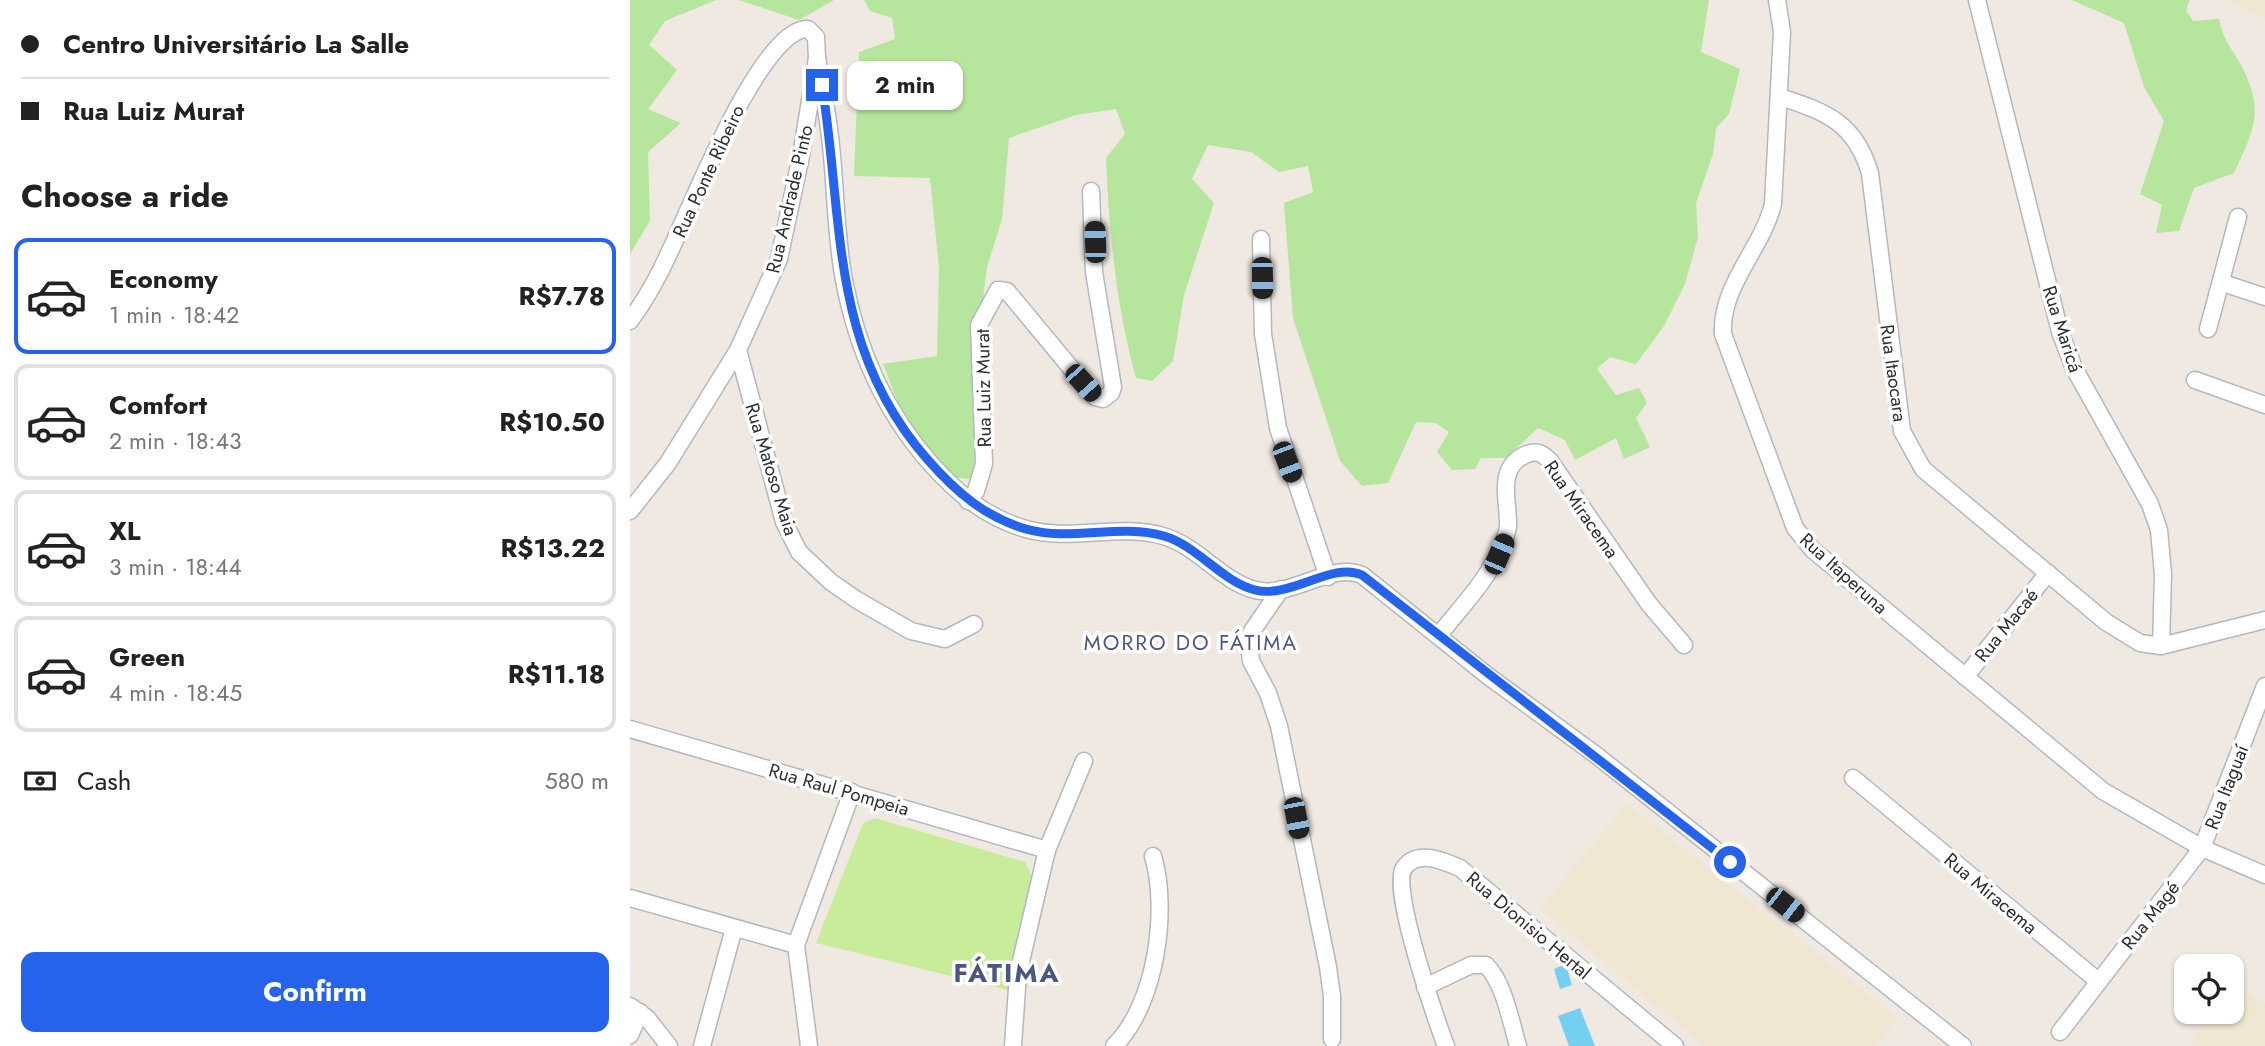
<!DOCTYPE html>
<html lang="en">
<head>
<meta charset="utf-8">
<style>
  body { margin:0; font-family:Jost,sans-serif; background:#f6f6f6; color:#222; height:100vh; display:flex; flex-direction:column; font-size:26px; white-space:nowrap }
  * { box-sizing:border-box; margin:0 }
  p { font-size:23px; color:#767676 }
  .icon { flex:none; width:38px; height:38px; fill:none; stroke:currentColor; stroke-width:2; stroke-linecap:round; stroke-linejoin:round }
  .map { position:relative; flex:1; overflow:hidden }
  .side { display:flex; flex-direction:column; background:#fff; width:630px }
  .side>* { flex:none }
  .top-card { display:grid; align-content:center; height:154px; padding:0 21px; background:#fff }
  .buttons { position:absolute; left:1544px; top:954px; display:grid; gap:14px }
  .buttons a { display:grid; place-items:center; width:70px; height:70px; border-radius:14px; background:#fff; box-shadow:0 2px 5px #0004; font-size:35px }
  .end { position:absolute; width:32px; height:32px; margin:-16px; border:9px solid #2563eb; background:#fff; box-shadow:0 0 0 4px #fff }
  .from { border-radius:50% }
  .bubble { position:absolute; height:49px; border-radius:14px; background:#fff; box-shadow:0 2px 5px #0004; font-size:23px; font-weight:700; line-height:49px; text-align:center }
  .car { position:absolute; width:21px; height:42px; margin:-21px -10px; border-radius:9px; box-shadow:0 0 5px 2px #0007; background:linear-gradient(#222 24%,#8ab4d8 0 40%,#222 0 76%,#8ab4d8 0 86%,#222 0) }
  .top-card b { display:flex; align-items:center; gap:24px; height:66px; font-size:26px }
  .top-card b+b { border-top:2px solid #e0e0e0 }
  .top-card i { width:18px; height:18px; background:#222 }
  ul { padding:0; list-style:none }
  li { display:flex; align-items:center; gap:21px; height:116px; margin:0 14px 10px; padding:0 7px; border:4px solid #e0e0e0; border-radius:14px }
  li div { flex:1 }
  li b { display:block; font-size:26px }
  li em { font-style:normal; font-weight:700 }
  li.on { border-color:#2563eb }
  li>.icon { width:63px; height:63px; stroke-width:1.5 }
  h2 { padding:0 21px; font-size:32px; line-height:84px }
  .pay { display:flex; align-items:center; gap:18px; height:77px; padding:0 21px; font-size:26px }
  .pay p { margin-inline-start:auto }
  .button { display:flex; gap:14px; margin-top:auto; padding:14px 21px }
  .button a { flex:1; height:80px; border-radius:14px; background:#2563eb; color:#fff; font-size:28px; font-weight:700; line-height:80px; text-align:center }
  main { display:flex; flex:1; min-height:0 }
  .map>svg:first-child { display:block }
</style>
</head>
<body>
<main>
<section class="side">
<div class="top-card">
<b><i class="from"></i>Centro Universitário La Salle</b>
<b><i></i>Rua Luiz Murat</b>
</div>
<h2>Choose a ride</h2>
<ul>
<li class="on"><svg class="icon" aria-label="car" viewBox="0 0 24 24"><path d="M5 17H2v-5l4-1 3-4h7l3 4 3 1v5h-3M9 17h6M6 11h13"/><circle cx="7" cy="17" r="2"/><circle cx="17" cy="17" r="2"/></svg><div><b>Economy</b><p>1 min · 18:42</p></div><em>R$7.78</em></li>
<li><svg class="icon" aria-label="car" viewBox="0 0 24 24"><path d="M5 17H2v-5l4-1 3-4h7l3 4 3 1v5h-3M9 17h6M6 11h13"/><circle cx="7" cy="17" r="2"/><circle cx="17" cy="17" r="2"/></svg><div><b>Comfort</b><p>2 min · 18:43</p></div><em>R$10.50</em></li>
<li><svg class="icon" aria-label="car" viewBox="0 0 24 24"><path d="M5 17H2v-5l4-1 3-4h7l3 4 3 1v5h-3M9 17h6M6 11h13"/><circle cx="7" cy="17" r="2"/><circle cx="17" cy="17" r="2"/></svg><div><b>XL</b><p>3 min · 18:44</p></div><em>R$13.22</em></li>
<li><svg class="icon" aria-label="car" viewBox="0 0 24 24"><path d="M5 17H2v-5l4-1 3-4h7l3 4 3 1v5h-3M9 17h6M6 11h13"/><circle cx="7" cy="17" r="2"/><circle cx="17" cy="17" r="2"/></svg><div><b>Green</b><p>4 min · 18:45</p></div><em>R$11.18</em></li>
</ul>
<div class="pay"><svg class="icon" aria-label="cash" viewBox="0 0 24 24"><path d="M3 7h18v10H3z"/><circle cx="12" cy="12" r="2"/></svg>Cash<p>580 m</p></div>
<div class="button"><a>Confirm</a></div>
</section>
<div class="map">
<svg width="1635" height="1046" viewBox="0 0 1635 1046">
  <rect width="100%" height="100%" fill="#efe9e1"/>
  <g fill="#f0e6d1">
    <path d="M 1595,0 L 1635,0 L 1635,18 Z"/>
    <path d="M 997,804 L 1268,1018 L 1245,1046 L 1075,1046 L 910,908 Z"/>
    <path d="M 1601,980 L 1635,1005 L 1635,1046 L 1568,1046 L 1562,1042 L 1580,1012 L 1601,1012 Z"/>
  </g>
  <g fill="#b6e59e">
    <path d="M 0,0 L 86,0 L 35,21 L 19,45 L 47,70 L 18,109 L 51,123 L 18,152 L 20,221 L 0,254 Z"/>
    <path d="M 109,0 L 204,0 L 169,20 Z"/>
    <path d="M 234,0 L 1079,0 L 1071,52 L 1110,69 L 1099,114 L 1086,128 L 1083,154 L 1066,203 L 1068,237 L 1055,284 L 1034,326 L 1006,364 L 980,357 L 967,369 L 986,395 L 1009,388 L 1017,403 L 1006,418 L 1020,447 L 994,459 L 986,438 L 945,460 L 935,440 L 908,428 L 876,458 L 851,458 L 845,469 L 822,470 L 807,452 L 819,432 L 806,423 L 786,422 L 758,483 L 732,486 L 710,461 L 663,318 L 654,203 L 683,192 L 678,166 L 649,172 L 621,152 L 578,145 L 562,179 L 584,203 L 554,295 L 543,361 L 522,381 L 506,378 C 486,306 479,232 476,158 L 495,134 L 486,109 L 446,115 L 379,138 L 372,219 L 357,267 L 345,366 L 349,480 L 320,477 L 274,418 L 253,364 L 307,356 L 309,267 L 300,178 L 224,176 L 229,52 L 265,39 L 262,18 L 240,11 Z"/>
    <path d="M 1442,0 L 1560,0 L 1556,10 L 1563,21 L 1589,19 C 1592,37 1601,48 1610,63 C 1635,110 1625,128 1604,173 L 1564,188 L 1549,231 L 1526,233 L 1532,205 L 1510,194 L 1534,121 L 1514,87 L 1494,23 Z"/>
  </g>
  <path fill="#c9ec9a" d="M 245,818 L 395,862 L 409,890 L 382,991 L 186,943 L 233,823 Z"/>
  <g fill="#75cff0">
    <path d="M 936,964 L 942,985 L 930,989 L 924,969 Z"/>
    <path d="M 950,1008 L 965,1046 L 939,1046 L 928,1016 Z"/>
  </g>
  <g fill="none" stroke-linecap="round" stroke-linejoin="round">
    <defs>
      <g id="minor">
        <path d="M 1147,0 L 1152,32 L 1143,204 C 1132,249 1090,286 1093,334 L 1165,528 L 1183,550 L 1473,791 L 1572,848 L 1635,875"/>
        <path d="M 1347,0 L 1430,332 L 1444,368 L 1520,504 L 1529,530 L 1533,574 L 1531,646"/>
        <path d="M 187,58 C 192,84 197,111 200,137 C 206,184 205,233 214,280 C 227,349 255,412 301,464 C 328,494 357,518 396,529 C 441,542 489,523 533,536 C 568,546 591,581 625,590 C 661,599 702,561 732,575 L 858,676 L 966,755 L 1333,1046"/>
        <path d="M 1150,97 C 1197,112 1225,123 1240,173 L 1272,431 L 1293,469 L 1476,622 L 1510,643 L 1531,646 L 1635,620"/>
        <path d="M 631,239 L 633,334 L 648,428 L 698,577"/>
        <path d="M 1593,283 L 1635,297"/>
        <path d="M 0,321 C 16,299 29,276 40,251 C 59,212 131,27 178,29 L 186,37 L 187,58 L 171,156 L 149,259 L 108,350 L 38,463 L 0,511"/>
        <path d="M 1578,329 L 1608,217"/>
        <path d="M 108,350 L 154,522 L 169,552 L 201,582 L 227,600 L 281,631 L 315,639 L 344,624"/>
        <path d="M 1565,380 L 1635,405"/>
        <path d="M 338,501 L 346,491 L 354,464 L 349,325 L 368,290 L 377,291 L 465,397 L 473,399 L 481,393 L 483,387 L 464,272 L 461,191"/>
        <path d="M 651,589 L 622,631 L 619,643 L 621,661 L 638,693 L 649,726 L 698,967 L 702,996 L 702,1039"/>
        <path d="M 809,635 C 830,608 856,582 869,552 C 873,544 877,535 878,526 C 879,501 865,467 897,454 C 908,450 913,454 920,461 L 1019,604 L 1054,645"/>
        <path d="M 1335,677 L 1418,573"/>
        <path d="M 0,729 L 417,850"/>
        <path d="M 1223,778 L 1468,981"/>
        <path d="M 0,898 L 166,945"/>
        <path d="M 795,987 L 841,965 L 856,965 C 874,983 881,1022 888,1046"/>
        <path d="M 0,1006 L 17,1018 L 39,1046"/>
        <path d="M 1430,1032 L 1572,848 L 1635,686"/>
        <path d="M 0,1035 L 10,1012"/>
        <path d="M 72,1046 L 104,928"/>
        <path d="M 179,1046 L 166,945 L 222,792"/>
        <path d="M 383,1046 L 388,974 L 417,850 L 454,761"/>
        <path d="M 484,1046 C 526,1005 539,910 523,856"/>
        <path d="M 816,1046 C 806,1019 760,888 774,868 C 787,849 814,861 830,868 L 1045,1046"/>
      </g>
    </defs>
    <use href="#minor" stroke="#b4b7c1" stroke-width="19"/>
    <use href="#minor" stroke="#fff" stroke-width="16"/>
  </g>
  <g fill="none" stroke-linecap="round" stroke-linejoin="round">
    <path stroke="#2563eb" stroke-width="9" d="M 192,85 C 214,222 199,348 298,460 C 326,492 355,517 396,529 C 441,542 489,523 534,536 C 568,546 591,581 625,590 C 661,599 702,561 732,575 L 1100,862"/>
  </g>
  <g text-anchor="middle" stroke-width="7" stroke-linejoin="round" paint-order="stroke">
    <g font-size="19" fill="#2e2e2e" stroke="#fff">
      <text transform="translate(78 171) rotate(-65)" y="7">Rua Ponte Ribeiro</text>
      <text transform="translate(159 199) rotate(-77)" y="7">Rua Andrade Pinto</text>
      <text transform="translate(1433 329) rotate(72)" y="7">Rua Maricá</text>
      <text transform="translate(1264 373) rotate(82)" y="7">Rua Itaocara</text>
      <text transform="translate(353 388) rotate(-91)" y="7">Rua Luiz Murat</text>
      <text transform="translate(142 469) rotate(73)" y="7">Rua Matoso Maia</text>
      <text transform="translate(952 509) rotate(55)" y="7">Rua Miracema</text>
      <text transform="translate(1214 573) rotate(42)" y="7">Rua Itaperuna</text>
      <text transform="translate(1376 625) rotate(-51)" y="7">Rua Macaé</text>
      <text transform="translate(1596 787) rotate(-69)" y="7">Rua Itaguaí</text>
      <text transform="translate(209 789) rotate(16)" y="7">Rua Raul Pompeia</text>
      <text transform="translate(1361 893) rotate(40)" y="7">Rua Miracema</text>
      <text transform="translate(1520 915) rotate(-52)" y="7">Rua Magé</text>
      <text transform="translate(899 925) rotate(40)" y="7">Rua Dionisio Hertal</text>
    </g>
    <g font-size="21" letter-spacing="2" fill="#4d5680" stroke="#fff">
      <text x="561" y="650">MORRO DO FÁTIMA</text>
    </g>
    <g font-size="26" font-weight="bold" letter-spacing="2" fill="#4d5680" stroke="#fff">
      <text x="377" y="982">FÁTIMA</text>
    </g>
  </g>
</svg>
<div class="buttons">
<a><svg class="icon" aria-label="locate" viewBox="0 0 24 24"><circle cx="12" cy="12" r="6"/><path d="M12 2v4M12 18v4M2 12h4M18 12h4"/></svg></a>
</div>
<i class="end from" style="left:1100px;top:862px"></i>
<i class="end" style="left:192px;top:85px"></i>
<div class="bubble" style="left:217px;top:61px;width:116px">2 min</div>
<i class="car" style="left:465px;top:242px;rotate:358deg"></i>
<i class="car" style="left:632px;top:278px;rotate:179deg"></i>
<i class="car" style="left:453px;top:383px;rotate:138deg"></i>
<i class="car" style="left:657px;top:462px;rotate:159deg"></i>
<i class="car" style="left:869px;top:554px;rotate:23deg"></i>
<i class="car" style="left:666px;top:818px;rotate:169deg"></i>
<i class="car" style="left:1155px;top:905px;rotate:128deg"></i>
</div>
</main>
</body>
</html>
